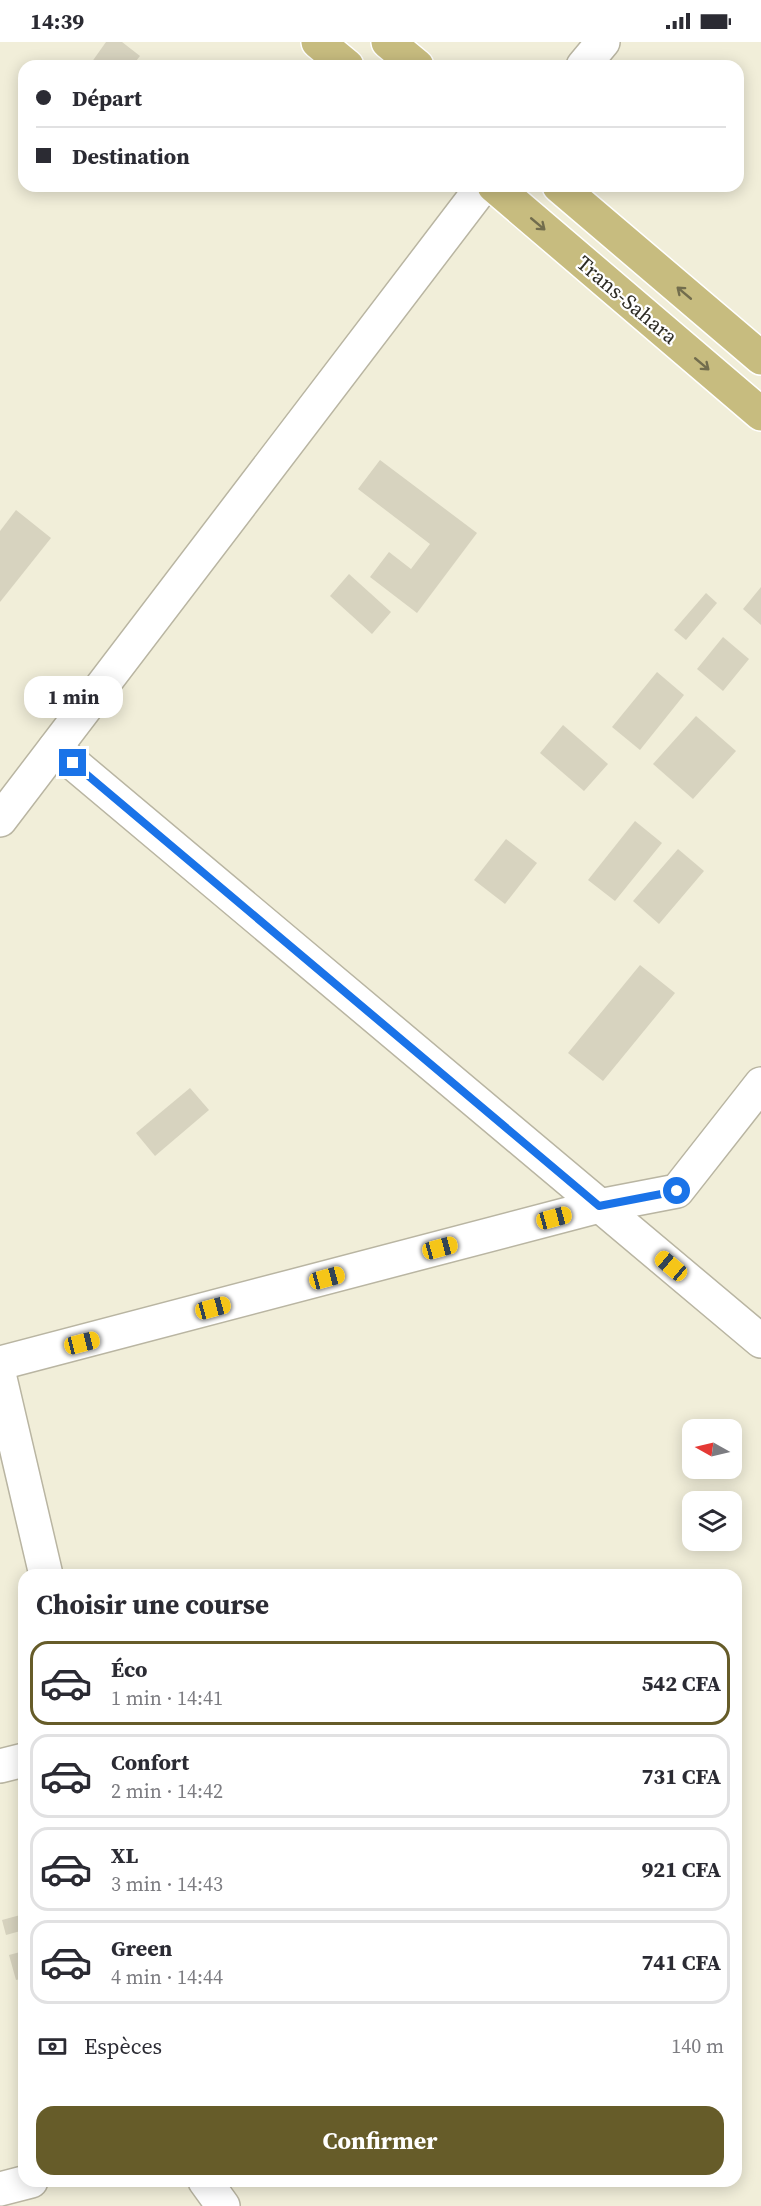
<!DOCTYPE html>
<html lang="fr">
<head>
<meta charset="utf-8">
<style>
  body { margin:0; font-family:"Source Serif 4",serif; background:#f2f2f3; color:#2b2b33; height:100vh; display:flex; flex-direction:column; font-size:22px; white-space:nowrap }
  * { box-sizing:border-box; margin:0 }
  p { font-size:20px; color:#7c7c81 }
  .icon { flex:none; width:33px; height:33px; fill:none; stroke:currentColor; stroke-width:2; stroke-linecap:round; stroke-linejoin:round }
  .map { position:relative; flex:1; overflow:hidden }
  .details { position:absolute; left:18px; top:1527px; width:724px; height:618px; display:flex; flex-direction:column; background:#fff; border-radius:18px; box-shadow:0 3px 15px #0003 }
  .details>* { flex:none }
  .hud { position:absolute; left:18px; top:18px; width:726px; height:132px; border-radius:18px; box-shadow:0 3px 15px #0003; display:grid; align-content:center; height:132px; padding:0 18px; background:#fff }
  .needle { width:39px; rotate:278deg }
  .buttons { position:absolute; left:682px; top:1377px; display:grid; gap:12px }
  .buttons a { display:grid; place-items:center; width:60px; height:60px; border-radius:12px; background:#fff; box-shadow:0 3px 15px #0003; font-size:30px }
  .end { position:absolute; width:27px; height:27px; margin:-14px; border:8px solid #1a73e8; background:#fff; box-shadow:0 0 0 3px #fff }
  .from { border-radius:50% }
  .bubble { position:absolute; height:42px; border-radius:18px; background:#fff; box-shadow:0 3px 15px #0003; font-size:20px; font-weight:700; line-height:42px; text-align:center }
  .car { position:absolute; width:18px; height:36px; margin:-18px -9px; border-radius:8px; box-shadow:0 0 4px 2px #0007; background:linear-gradient(#f5c518 24%,#345 0 40%,#f5c518 0 76%,#345 0 86%,#f5c518 0) }
  .hud b { display:flex; align-items:center; gap:21px; height:57px; font-size:22px }
  .hud b+b { border-top:2px solid #e1e1e2 }
  .hud i { width:15px; height:15px; background:#2b2b33 }
  ul { padding:0; list-style:none }
  li { display:flex; align-items:center; gap:18px; height:84px; margin:0 12px 9px; padding:0 6px; border:3px solid #e1e1e2; border-radius:18px }
  li div { flex:1 }
  li b { display:block; font-size:22px }
  li em { font-style:normal; font-weight:700 }
  li.current { border-color:#665c29 }
  li>.icon { width:54px; height:54px; stroke-width:1.5 }
  h2 { padding:0 18px; font-size:27px; line-height:72px }
  .pay { display:flex; align-items:center; gap:15px; height:66px; padding:0 18px; font-size:22px }
  .pay p { margin-inline-start:auto }
  .primary-button { display:flex; gap:12px; margin-top:auto; padding:12px 18px }
  .primary-button a { flex:1; height:69px; border-radius:18px; background:#665c29; color:#fff; font-size:24px; font-weight:700; line-height:69px; text-align:center }
  .status { display:flex; justify-content:space-between; align-items:center; height:42px; padding:0 30px; background:#fff; direction:ltr }
  .status svg { height:16px; fill:currentColor }
  .map>svg:first-child { display:block }
</style>
</head>
<body>
<div class="status"><b>14:39</b><svg viewBox="0 0 49 12"><path d="M0 12V9h3v3zM5 12V6h3v6zM10 12V3h3v9zM15 12V0h3v12zM26 1h20v11H26zM47 4h2v5h-2z"/></svg></div>
<div class="map">
<svg width="761" height="2164" viewBox="0 0 761 2164">
  <rect width="100%" height="100%" fill="#f1eed9"/>
  <g fill="#d7d3bf">
    <path d="M 106,0 L 122,0 L 140,14 L 132,24 L 89,24 Z"/>
    <path d="M 380,418 L 477,491 L 417,571 L 370,535 L 389,510 L 411,527 L 430,502 L 358,447 Z"/>
    <path d="M 16,468 L 51,496 L 0,560 L 0,489 Z"/>
    <path d="M 349,532 L 391,570 L 372,592 L 330,554 Z"/>
    <path d="M 761,545 L 761,583 L 743,567 Z"/>
    <path d="M 706,551 L 717,561 L 686,598 L 674,588 Z"/>
    <path d="M 723,595 L 749,617 L 723,649 L 697,627 Z"/>
    <path d="M 657,630 L 684,653 L 640,708 L 612,685 Z"/>
    <path d="M 696,674 L 736,709 L 693,757 L 653,722 Z"/>
    <path d="M 563,683 L 608,722 L 584,749 L 540,711 Z"/>
    <path d="M 635,779 L 662,801 L 615,859 L 588,838 Z"/>
    <path d="M 506,797 L 537,821 L 505,862 L 474,838 Z"/>
    <path d="M 678,807 L 704,829 L 659,882 L 633,859 Z"/>
    <path d="M 640,923 L 675,951 L 603,1039 L 568,1011 Z"/>
    <path d="M 190,1046 L 209,1068 L 155,1114 L 136,1091 Z"/>
    <path d="M 24,1872 L 24,1888 L 6,1893 L 2,1878 Z"/>
    <path d="M 24,1909 L 24,1936 L 16,1938 L 9,1913 Z"/>
  </g>
  <g fill="none" stroke-linecap="round" stroke-linejoin="round">
    <defs>
      <g id="minor">
        <path d="M 583,24 L 603,0"/>
        <path d="M 55,706 L 761,1299"/>
        <path d="M 0,778 L 483,144"/>
        <path d="M 0,1321 L 599,1164 L 677,1149 L 761,1042"/>
        <path d="M 0,1336 L 46,1533"/>
        <path d="M 0,1724 L 24,1718"/>
        <path d="M 205,2139 L 223,2164"/>
        <path d="M 0,2147 L 31,2139"/>
      </g>
      <g id="major">
        <path d="M 318,0 L 347,24"/>
        <path d="M 388,0 L 417,24"/>
        <path d="M 494,144 L 761,372"/>
        <path d="M 559,144 L 761,316"/>
      </g>
    </defs>
    <use href="#minor" stroke="#b9b5a2" stroke-width="36"/>
    <use href="#major" stroke="#fff" stroke-width="36"/>
    <use href="#minor" stroke="#fff" stroke-width="33"/>
    <use href="#major" stroke="#c7bc7f" stroke-width="33"/>
  </g>
  <defs><path id="oneway-shaft" d="M-6 0H5M1.5-3L5.5 0L1.5 3" fill="none" stroke-width="1.6" stroke-linecap="round" stroke-linejoin="round" transform="scale(1.5)"/></defs>
  <g stroke="#726d4d">
    <use href="#oneway-shaft" transform="translate(538 182) rotate(40)"/>
    <use href="#oneway-shaft" transform="translate(684 251) rotate(-140)"/>
    <use href="#oneway-shaft" transform="translate(702 322) rotate(40)"/>
  </g>
  <g fill="none" stroke-linecap="round" stroke-linejoin="round">
    <path stroke="#1a73e8" stroke-width="8" d="M 73,721 L 599,1164 L 677,1149"/>
  </g>
  <g text-anchor="middle" stroke-width="4.5" stroke-linejoin="round" paint-order="stroke">
    <g font-size="21" fill="#2d2c24" stroke="#fff">
      <text transform="translate(627 258) rotate(40)" y="7">Trans-Sahara</text>
    </g>
  </g>
</svg>
<div class="buttons">
<a><svg class="needle" viewBox="-14 -14 28 28"><path d="M0-13l5 13h-10z" fill="#e53935"/><path d="M0 13l5-13h-10z" fill="#7c7c81"/></svg></a>
<a><svg class="icon" aria-label="layers" viewBox="0 0 24 24"><path d="M12 4l9 5-9 5-9-5zM3 14l9 5 9-5"/></svg></a>
</div>
<i class="end from" style="left:677px;top:1149px"></i>
<i class="end" style="left:73px;top:721px"></i>
<div class="bubble" style="left:24px;top:634px;width:99px">1 min</div>
<i class="car" style="left:554px;top:1176px;rotate:75deg"></i>
<i class="car" style="left:440px;top:1206px;rotate:75deg"></i>
<i class="car" style="left:671px;top:1224px;rotate:310deg"></i>
<i class="car" style="left:327px;top:1236px;rotate:75deg"></i>
<i class="car" style="left:213px;top:1266px;rotate:75deg"></i>
<i class="car" style="left:82px;top:1301px;rotate:76deg"></i>
<div class="hud">
<b><i class="from"></i>Départ</b>
<b><i></i>Destination</b>
</div>
<section class="details">
<h2>Choisir une course</h2>
<ul>
<li class="current"><svg class="icon" aria-label="car" viewBox="0 0 24 24"><path d="M5 17H2v-5l4-1 3-4h7l3 4 3 1v5h-3M9 17h6M6 11h13"/><circle cx="7" cy="17" r="2"/><circle cx="17" cy="17" r="2"/></svg><div><b>Éco</b><p>1 min · 14:41</p></div><em>542 CFA</em></li>
<li><svg class="icon" aria-label="car" viewBox="0 0 24 24"><path d="M5 17H2v-5l4-1 3-4h7l3 4 3 1v5h-3M9 17h6M6 11h13"/><circle cx="7" cy="17" r="2"/><circle cx="17" cy="17" r="2"/></svg><div><b>Confort</b><p>2 min · 14:42</p></div><em>731 CFA</em></li>
<li><svg class="icon" aria-label="car" viewBox="0 0 24 24"><path d="M5 17H2v-5l4-1 3-4h7l3 4 3 1v5h-3M9 17h6M6 11h13"/><circle cx="7" cy="17" r="2"/><circle cx="17" cy="17" r="2"/></svg><div><b>XL</b><p>3 min · 14:43</p></div><em>921 CFA</em></li>
<li><svg class="icon" aria-label="car" viewBox="0 0 24 24"><path d="M5 17H2v-5l4-1 3-4h7l3 4 3 1v5h-3M9 17h6M6 11h13"/><circle cx="7" cy="17" r="2"/><circle cx="17" cy="17" r="2"/></svg><div><b>Green</b><p>4 min · 14:44</p></div><em>741 CFA</em></li>
</ul>
<div class="pay"><svg class="icon" aria-label="cash" viewBox="0 0 24 24"><path d="M3 7h18v10H3z"/><circle cx="12" cy="12" r="2"/></svg>Espèces<p>140 m</p></div>
<div class="primary-button"><a>Confirmer</a></div>
</section>
</div>
</body>
</html>
